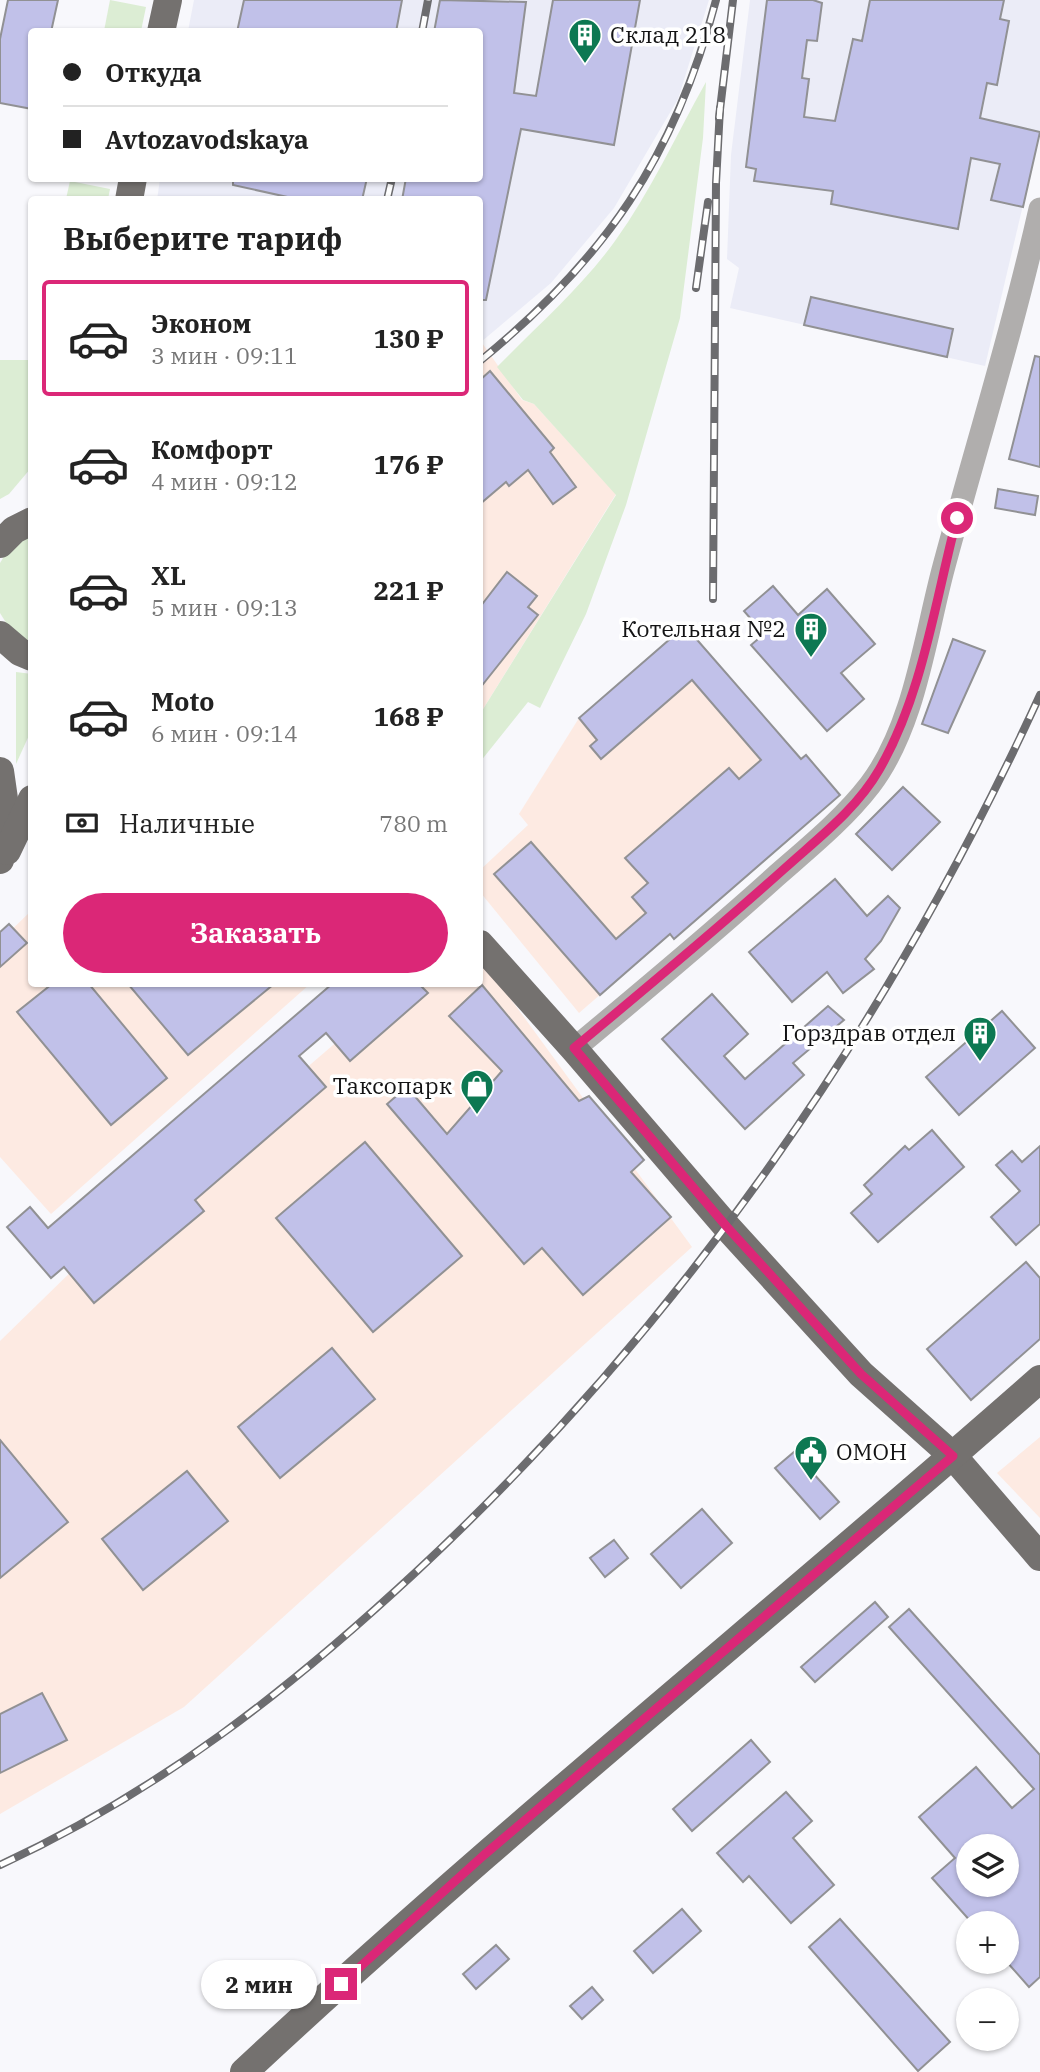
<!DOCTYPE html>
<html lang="ru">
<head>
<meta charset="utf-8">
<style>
  body { margin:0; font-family:"IBM Plex Serif",serif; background:#f6f6f6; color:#222; height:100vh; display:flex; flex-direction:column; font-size:26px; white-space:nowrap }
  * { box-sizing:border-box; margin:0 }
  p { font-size:23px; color:#767676 }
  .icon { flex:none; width:38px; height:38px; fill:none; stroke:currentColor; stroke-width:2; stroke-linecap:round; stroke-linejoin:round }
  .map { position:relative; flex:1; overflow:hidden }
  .sheet { position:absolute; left:28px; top:196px; width:455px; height:791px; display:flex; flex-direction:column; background:#fff; border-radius:7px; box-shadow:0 2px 5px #0004 }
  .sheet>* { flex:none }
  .guide { position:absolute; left:28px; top:28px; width:455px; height:154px; border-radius:7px; box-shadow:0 2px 5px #0004; display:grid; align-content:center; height:154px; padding:0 35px; background:#fff }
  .controls { position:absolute; left:956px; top:1834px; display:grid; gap:14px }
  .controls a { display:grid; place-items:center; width:63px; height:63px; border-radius:50%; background:#fff; box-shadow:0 2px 5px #0004; font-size:35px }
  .end { position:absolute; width:32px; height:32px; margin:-16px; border:9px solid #db2777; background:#fff; box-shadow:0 0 0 4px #fff }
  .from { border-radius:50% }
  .bubble { position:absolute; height:49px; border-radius:24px; background:#fff; box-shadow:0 2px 5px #0004; font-size:23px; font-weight:700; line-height:49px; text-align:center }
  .guide b { display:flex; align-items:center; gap:24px; height:66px; font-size:26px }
  .guide b+b { border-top:2px solid #e0e0e0 }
  .guide i { width:18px; height:18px; background:#222 }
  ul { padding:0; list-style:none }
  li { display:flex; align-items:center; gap:21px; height:116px; margin:0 14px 10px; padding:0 21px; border:4px solid transparent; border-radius:7px }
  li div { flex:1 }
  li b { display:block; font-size:26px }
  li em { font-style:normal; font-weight:700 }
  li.selected { border-color:#db2777 }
  li>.icon { width:63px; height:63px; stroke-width:1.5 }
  h2 { padding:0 35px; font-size:32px; line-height:84px }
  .pay { display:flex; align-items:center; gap:18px; height:77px; padding:0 35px; font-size:26px }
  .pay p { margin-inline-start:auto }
  .action { display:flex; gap:14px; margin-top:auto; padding:14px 35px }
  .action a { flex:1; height:80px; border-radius:42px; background:#db2777; color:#fff; font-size:28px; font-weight:700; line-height:80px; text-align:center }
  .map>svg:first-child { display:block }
</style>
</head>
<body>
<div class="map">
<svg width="1040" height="2072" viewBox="0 0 1040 2072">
  <rect width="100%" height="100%" fill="#f8f8fc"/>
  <g fill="#ebecf7">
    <path d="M 194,0 L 709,0 L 678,99 L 614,208 L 551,283 L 481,342 L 480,200 L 157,200 L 160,179 L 480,178 L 480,32 L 188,31 Z"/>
    <path d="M 750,0 L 1040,0 L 1040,133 L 985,366 L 730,308 L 739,268 L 727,259 L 731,155 Z"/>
  </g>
  <g fill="#fdeae2">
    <path d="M 480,340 L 522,400 L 534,404 L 616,494 L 480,714 Z"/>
    <path d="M 685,626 L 800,759 L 806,755 L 840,795 L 674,939 L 669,935 L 579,1013 L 480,892 L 480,870 L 528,825 L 519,814 L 579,718 Z"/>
    <path d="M 31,911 L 32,984 L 310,984 L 51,1214 L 0,1157 L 0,941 Z"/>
    <path d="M 480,957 L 692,1247 L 184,1707 L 0,1814 L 0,1341 L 81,1262 L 404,984 L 480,984 Z"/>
    <path d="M 1040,1437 L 1040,1518 L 997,1473 Z"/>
  </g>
  <g fill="#dcedd4">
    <path d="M 110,0 L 146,7 L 141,31 L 104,31 Z"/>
    <path d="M 706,82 L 703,138 L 680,318 L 626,505 L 586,614 L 540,708 L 528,702 L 480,762 L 480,714 L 616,495 L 534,404 L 523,400 L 497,367 C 537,326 582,287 615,241 C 651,191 676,135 706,82 Z"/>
    <path d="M 70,181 L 110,189 L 108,199 L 66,199 Z"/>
    <path d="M 0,360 L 32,360 L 31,468 L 9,494 L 0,499 Z"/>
    <path d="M 31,533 L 31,643 L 10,629 L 0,613 L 0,563 L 8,550 Z"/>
    <path d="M 16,672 L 32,674 L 31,731 L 16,764 Z"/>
  </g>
  <g fill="#c1c1e9" stroke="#919194" stroke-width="2" fill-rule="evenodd">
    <path d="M 8,0 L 58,0 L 51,32 L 32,32 L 32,109 L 0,103 L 0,39 Z"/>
    <path d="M 244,0 L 402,0 L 396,32 L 237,32 Z"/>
    <path d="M 440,0 L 526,2 L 514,93 L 536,96 L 553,0 L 640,0 L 614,145 L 521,129 L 486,300 L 480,300 L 480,200 L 402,200 L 406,178 L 480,178 L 480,32 L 434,32 Z"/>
    <path d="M 767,0 L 813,0 L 822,3 L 817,41 L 807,40 L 802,78 L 809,79 L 804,117 L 835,121 L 853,39 L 862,41 L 870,0 L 1004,0 L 1000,19 L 1009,21 L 997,85 L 987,83 L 980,118 L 1040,132 L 1023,207 L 991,200 L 1000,164 L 971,158 L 958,229 L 831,204 L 833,191 L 754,181 L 756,169 L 746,167 Z"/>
    <path d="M 233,178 L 367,178 L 362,200 L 301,200 L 233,185 Z"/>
    <path d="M 811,297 L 953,329 L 947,357 L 804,325 Z"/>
    <path d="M 1035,356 L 1040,357 L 1040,467 L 1009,459 Z"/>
    <path d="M 490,371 L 554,448 L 550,452 L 576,487 L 553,504 L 528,470 L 509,486 L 506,482 L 480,504 L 480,380 Z"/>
    <path d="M 998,489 L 1038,496 L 1035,515 L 995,508 Z"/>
    <path d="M 507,572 L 537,596 L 528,607 L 538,615 L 480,688 L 480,607 Z"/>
    <path d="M 773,586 L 798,615 L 827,589 L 875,644 L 841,673 L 864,699 L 827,731 L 751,645 L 764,634 L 744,611 Z"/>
    <path d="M 685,626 L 801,759 L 806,755 L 840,795 L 674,939 L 670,934 L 600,995 L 494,874 L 531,842 L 616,939 L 646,913 L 632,897 L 648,883 L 625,858 L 729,768 L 739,779 L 761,760 L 692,680 L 601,759 L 590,746 L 597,740 L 579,718 Z"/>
    <path d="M 953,639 L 985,651 L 948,733 L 922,724 Z"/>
    <path d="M 903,787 L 940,822 L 892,870 L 856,834 Z"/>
    <path d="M 835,879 L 867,916 L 888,896 L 900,908 L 881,941 L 865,959 L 874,969 L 843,993 L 827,972 L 792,1002 L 749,952 Z"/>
    <path d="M 9,924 L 27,943 L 0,967 L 0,932 Z"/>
    <path d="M 52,984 L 89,984 L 167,1078 L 111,1125 L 17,1012 Z"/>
    <path d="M 128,984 L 274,984 L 188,1055 Z"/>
    <path d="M 332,984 L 419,984 L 428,993 L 350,1061 L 326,1033 L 299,1056 L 326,1087 L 195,1200 L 204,1211 L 94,1303 L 64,1267 L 51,1278 L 7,1227 L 30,1207 L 48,1228 Z"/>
    <path d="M 482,985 L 579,1101 L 589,1096 L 644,1160 L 631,1172 L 671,1217 L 583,1295 L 542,1248 L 524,1264 L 387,1104 L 407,1087 L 447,1134 L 502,1071 L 449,1016 Z"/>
    <path d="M 712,994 L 748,1034 L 724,1056 L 745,1079 L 828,1006 L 844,1020 L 793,1063 L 804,1075 L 745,1129 L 662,1039 Z"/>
    <path d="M 1002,1011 L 1035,1048 L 959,1115 L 926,1077 Z"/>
    <path d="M 932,1130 L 964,1167 L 878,1242 L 851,1213 L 872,1194 L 864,1185 L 905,1146 L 909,1150 Z"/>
    <path d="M 365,1142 L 462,1256 L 373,1332 L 276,1218 Z"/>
    <path d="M 1040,1146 L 1040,1224 L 1016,1245 L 991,1217 L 1020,1191 L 996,1165 L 1012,1151 L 1022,1162 Z"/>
    <path d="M 1026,1262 L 1040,1278 L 1040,1339 L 971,1400 L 927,1349 Z"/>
    <path d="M 332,1348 L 375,1399 L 280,1478 L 238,1427 Z"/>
    <path d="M 0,1440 L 68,1522 L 0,1578 Z"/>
    <path d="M 794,1452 L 839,1502 L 820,1519 L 775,1468 Z"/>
    <path d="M 187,1471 L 228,1521 L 143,1590 L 102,1539 Z"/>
    <path d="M 702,1509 L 732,1543 L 681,1588 L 651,1554 Z"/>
    <path d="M 614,1540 L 628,1558 L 605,1577 L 590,1558 Z"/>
    <path d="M 875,1602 L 888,1617 L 815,1682 L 801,1667 Z"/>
    <path d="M 909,1609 L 1040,1755 L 1040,1977 L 1029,1987 L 1006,1961 L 1006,1923 L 972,1923 L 932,1878 L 955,1858 L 919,1817 L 976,1767 L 1012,1808 L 1034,1789 L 889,1627 ZM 968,1846 L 1006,1846 L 1006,1885 L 968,1885 Z"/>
    <path d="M 42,1693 L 67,1740 L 0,1773 L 0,1714 Z"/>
    <path d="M 751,1740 L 770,1762 L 692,1831 L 673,1809 Z"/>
    <path d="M 786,1792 L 812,1821 L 793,1838 L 834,1885 L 791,1923 L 749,1876 L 743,1882 L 717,1853 Z"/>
    <path d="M 682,1909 L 701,1931 L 653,1973 L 634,1951 Z"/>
    <path d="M 840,1919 L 950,2042 L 918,2071 L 809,1947 Z"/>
    <path d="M 496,1945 L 509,1959 L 476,1989 L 463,1974 Z"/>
    <path d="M 592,1987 L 603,2000 L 582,2019 L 570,2006 Z"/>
  </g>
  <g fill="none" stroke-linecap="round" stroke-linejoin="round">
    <path stroke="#b0aead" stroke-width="23" d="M 574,1049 C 642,992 710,936 775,877 C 808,848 843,820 870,785 C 915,726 925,636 944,566 C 976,447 1013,329 1040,209"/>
    <g stroke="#74716f" stroke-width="28">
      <path d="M 161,32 L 168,0"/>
      <path d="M 129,200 L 133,178"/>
      <path d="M 0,544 L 14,530 L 32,521"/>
      <path d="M 0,635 L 20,652 L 32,657"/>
      <path d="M 0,771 L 4,799 L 0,860"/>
      <path d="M 7,851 L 32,799"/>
      <path d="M 480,944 L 574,1049 L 727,1227 L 861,1374 L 953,1456 L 1040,1557"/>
      <path d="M 244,2072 C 501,1832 776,1612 1040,1379"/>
    </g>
    <defs>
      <g id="rail">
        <path d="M 422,32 L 428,0"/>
        <path d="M 719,118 L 733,0"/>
        <path d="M 387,200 L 392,178"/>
        <path d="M 696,288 L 708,202"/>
        <path d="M 480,361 C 605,259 675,157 716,0"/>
        <path d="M 713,599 L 716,183 L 720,108"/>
        <path d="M 0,1865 C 160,1791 289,1690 417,1571 C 683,1323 889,1024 1040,695"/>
      </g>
    </defs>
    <use href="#rail" stroke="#6c6c6f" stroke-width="8"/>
    <use href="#rail" stroke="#fff" stroke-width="5" stroke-dasharray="16" stroke-linecap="butt"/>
  </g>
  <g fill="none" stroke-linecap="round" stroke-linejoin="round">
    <path stroke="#db2777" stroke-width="9" d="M 341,1984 L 484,1855 L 953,1456 L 861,1374 L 727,1227 L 574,1048 C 645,989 715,931 784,869 C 817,839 856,810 879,770 C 923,694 935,601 957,518"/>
  </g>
  <defs>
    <symbol id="building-pin" viewBox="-11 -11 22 30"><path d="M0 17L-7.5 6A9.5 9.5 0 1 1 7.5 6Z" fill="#0d7852" stroke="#fff"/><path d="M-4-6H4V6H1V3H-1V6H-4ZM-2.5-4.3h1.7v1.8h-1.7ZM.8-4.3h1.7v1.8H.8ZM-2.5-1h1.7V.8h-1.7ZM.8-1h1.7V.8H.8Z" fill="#fff"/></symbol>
    <symbol id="shop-pin" viewBox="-11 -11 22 30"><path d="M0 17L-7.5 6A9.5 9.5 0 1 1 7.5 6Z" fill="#0d7852" stroke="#fff"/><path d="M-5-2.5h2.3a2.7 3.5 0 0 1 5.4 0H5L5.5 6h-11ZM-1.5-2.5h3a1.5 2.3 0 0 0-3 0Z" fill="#fff"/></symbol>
    <symbol id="civic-pin" viewBox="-11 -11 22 30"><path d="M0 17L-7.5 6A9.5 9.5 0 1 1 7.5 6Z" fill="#0d7852" stroke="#fff"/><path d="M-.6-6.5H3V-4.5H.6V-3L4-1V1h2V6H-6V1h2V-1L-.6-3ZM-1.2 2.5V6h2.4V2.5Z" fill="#fff"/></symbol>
  </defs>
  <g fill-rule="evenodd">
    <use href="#building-pin" x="566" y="16" width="38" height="52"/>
    <use href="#building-pin" x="792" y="610" width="38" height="52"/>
    <use href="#building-pin" x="961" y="1014" width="38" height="52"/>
    <use href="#shop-pin" x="458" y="1067" width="38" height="52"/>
    <use href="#civic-pin" x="792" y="1433" width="38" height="52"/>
  </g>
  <g text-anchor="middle" stroke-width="7" stroke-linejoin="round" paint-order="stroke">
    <g font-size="23" fill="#131314" stroke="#fff" text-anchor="end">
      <text x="610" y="43" text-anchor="start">Склад 218</text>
      <text x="786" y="637">Котельная №2</text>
      <text x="956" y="1041">Горздрав отдел</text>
      <text x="452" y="1094">Таксопарк</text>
      <text x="836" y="1460" text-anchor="start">ОМОН</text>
    </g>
  </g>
</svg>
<div class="controls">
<a><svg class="icon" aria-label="layers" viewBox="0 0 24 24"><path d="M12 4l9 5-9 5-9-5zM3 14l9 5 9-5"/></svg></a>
<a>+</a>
<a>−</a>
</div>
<i class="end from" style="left:957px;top:518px"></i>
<i class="end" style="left:341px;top:1984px"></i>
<div class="bubble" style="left:201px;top:1960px;width:116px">2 мин</div>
<div class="guide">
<b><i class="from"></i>Откуда</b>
<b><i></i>Avtozavodskaya</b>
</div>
<section class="sheet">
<h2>Выберите тариф</h2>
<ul>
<li class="selected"><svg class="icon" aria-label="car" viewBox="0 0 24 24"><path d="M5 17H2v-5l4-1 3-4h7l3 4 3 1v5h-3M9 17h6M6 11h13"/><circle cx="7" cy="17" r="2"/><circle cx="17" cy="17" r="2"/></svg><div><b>Эконом</b><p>3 мин · 09:11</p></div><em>130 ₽</em></li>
<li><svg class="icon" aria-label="car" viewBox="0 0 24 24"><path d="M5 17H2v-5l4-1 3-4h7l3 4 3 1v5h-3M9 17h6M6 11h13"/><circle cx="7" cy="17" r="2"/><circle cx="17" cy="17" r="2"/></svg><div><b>Комфорт</b><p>4 мин · 09:12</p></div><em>176 ₽</em></li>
<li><svg class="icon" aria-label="car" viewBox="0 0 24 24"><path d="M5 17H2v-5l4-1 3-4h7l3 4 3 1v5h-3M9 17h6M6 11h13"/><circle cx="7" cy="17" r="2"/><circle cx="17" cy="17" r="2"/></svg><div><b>XL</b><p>5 мин · 09:13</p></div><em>221 ₽</em></li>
<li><svg class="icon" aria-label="car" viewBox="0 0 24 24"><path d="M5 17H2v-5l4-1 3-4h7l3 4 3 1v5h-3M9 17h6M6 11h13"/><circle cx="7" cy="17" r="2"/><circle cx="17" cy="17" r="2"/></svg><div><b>Moto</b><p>6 мин · 09:14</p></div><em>168 ₽</em></li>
</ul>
<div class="pay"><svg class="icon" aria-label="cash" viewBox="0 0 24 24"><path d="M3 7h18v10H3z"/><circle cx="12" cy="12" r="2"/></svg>Наличные<p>780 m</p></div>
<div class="action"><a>Заказать</a></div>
</section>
</div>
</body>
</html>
